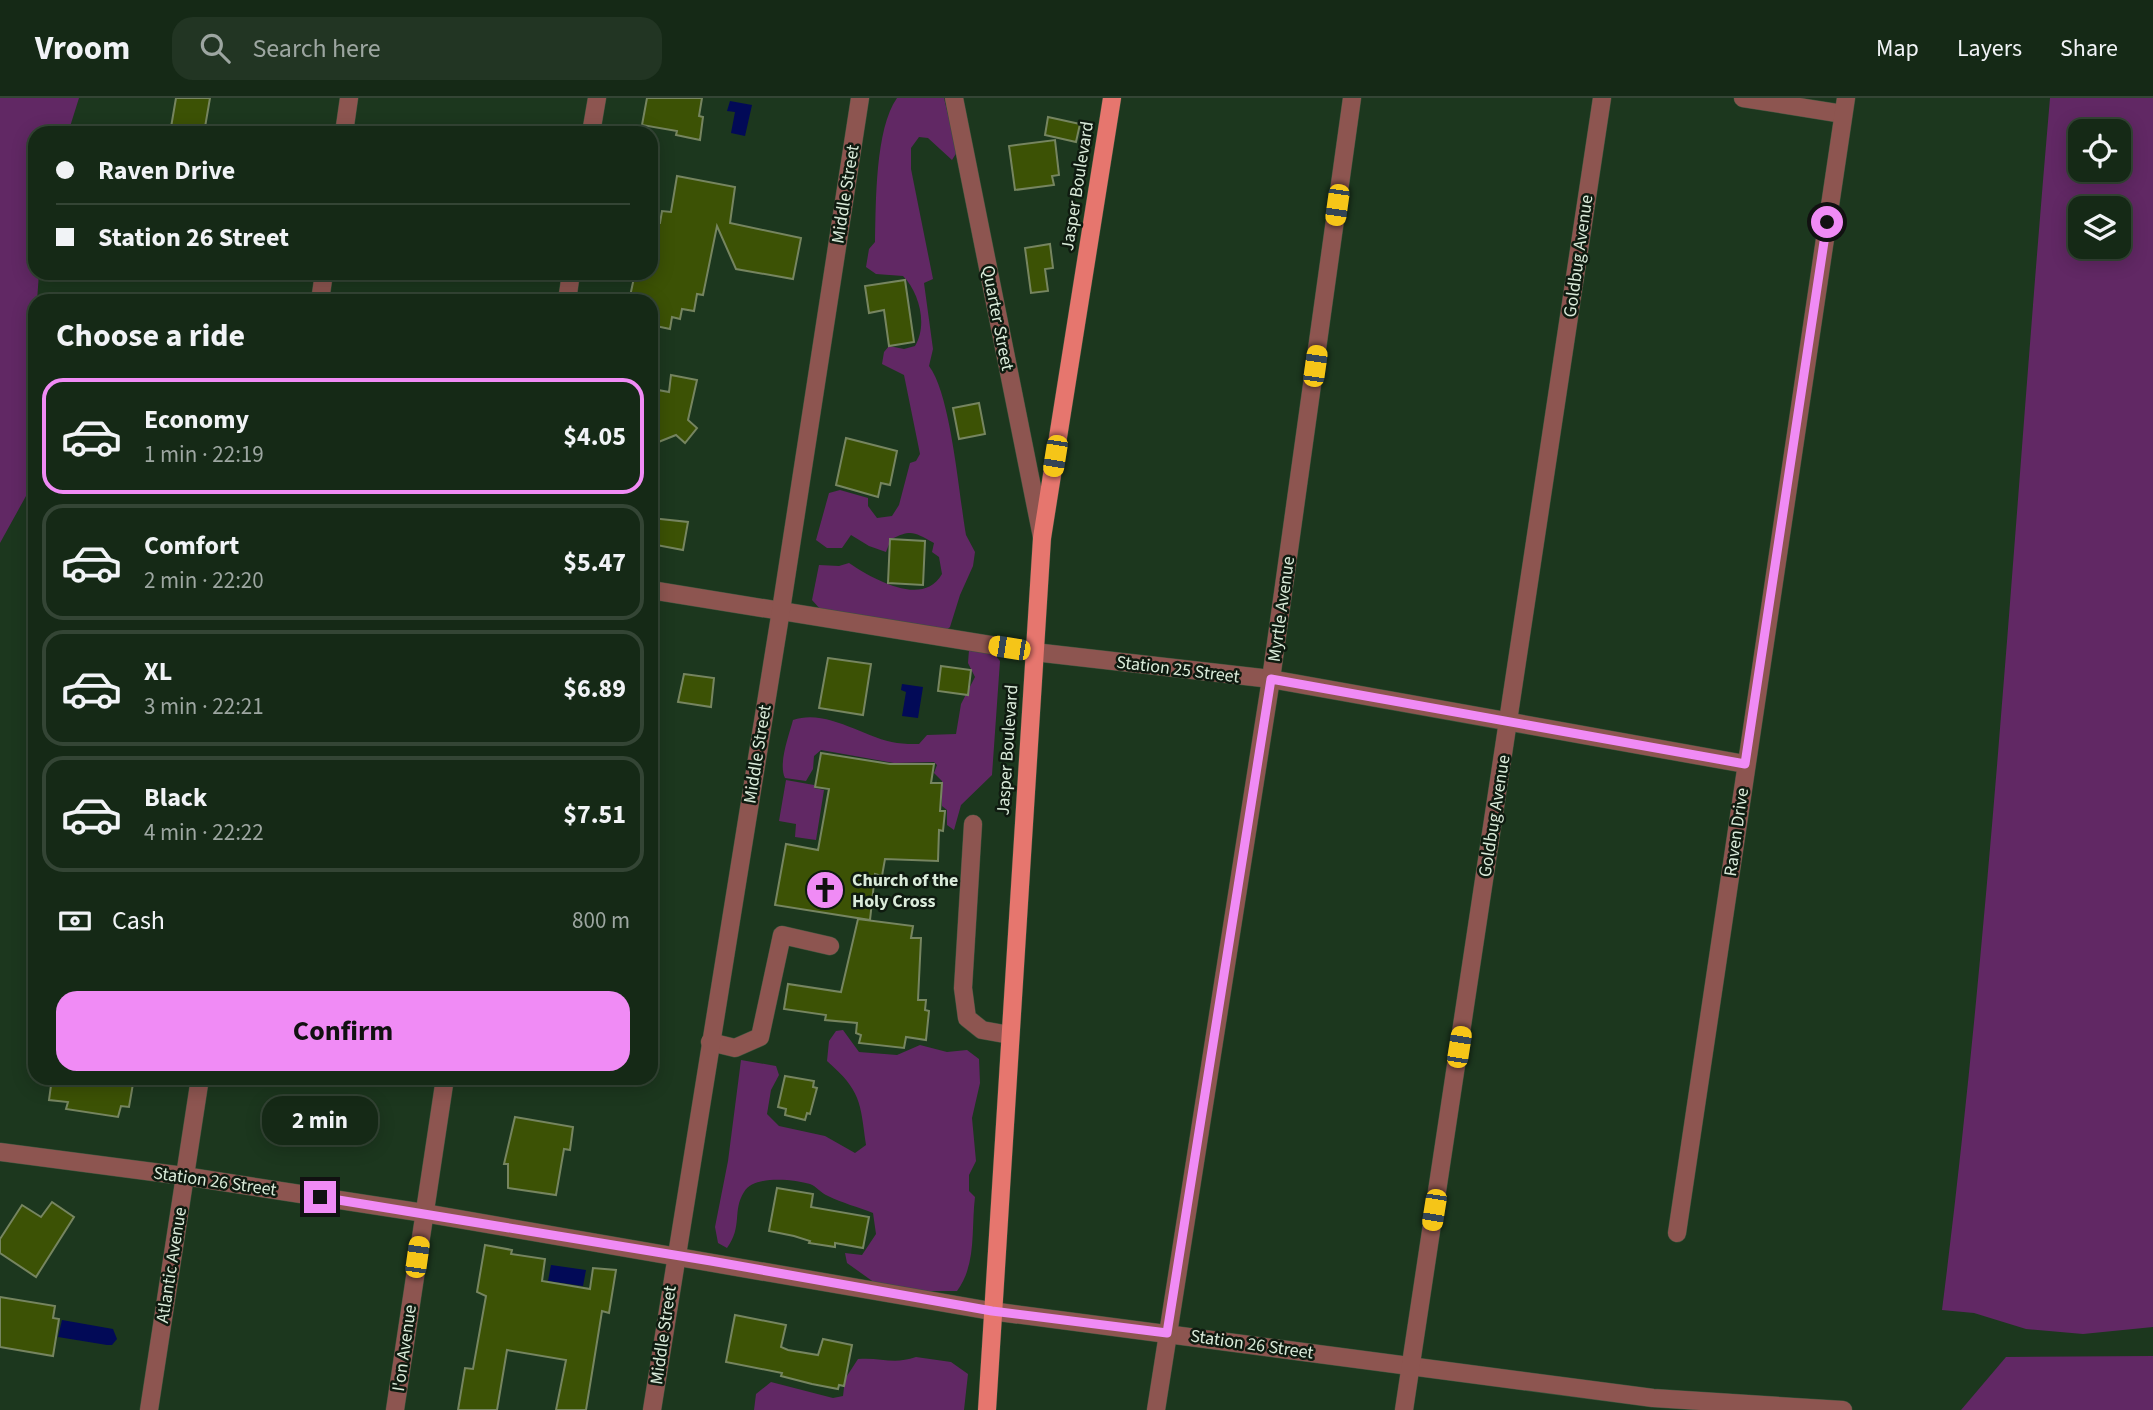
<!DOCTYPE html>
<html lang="en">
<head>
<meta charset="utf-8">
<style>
  body { margin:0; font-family:"Source Sans 3",sans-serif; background:#223523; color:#f1f3f6; height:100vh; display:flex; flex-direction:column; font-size:26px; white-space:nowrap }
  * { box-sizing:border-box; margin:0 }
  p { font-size:23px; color:#9da6a1 }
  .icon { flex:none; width:38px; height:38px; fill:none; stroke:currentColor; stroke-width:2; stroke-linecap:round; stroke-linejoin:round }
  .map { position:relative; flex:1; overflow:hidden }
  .sheet { position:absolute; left:28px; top:196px; width:630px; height:791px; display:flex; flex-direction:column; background:#152916; border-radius:21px; box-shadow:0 4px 18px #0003,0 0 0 2px #344535 }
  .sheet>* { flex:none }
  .banner { position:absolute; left:28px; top:28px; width:630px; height:154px; border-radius:21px; box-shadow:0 4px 18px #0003,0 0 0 2px #344535; display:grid; align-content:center; height:154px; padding:0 28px; background:#152916 }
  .fabs { position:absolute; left:2068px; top:21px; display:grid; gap:14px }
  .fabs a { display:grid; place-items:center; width:63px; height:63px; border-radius:14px; background:#152916; box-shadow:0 4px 18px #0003,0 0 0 2px #344535; font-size:35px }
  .end { position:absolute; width:32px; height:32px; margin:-16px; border:9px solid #f08bf5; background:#111; box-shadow:0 0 0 4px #111 }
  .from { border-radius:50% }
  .bubble { position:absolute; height:49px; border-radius:21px; background:#152916; box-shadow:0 4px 18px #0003,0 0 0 2px #344535; font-size:23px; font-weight:700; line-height:49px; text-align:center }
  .car { position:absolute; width:21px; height:42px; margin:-21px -10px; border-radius:9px; box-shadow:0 0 5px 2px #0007; background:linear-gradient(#f5c518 24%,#345 0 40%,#f5c518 0 76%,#345 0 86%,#f5c518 0) }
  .banner b { display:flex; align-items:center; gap:24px; height:66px; font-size:26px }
  .banner b+b { border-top:2px solid #344535 }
  .banner i { width:18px; height:18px; background:#f1f3f6 }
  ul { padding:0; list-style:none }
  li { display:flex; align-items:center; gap:21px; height:116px; margin:0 14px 10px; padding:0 14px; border:4px solid #344535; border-radius:21px }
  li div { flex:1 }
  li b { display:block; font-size:26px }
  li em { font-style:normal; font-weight:700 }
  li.current { border-color:#f08bf5 }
  li>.icon { width:63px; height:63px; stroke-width:1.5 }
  h2 { padding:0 28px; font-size:32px; line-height:84px }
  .pay { display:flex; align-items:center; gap:18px; height:77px; padding:0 28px; font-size:26px }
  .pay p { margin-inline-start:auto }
  .primary-button { display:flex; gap:14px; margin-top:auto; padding:14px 28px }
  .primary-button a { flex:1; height:80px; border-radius:21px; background:#f08bf5; color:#111; font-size:28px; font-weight:700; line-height:80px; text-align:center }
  header { display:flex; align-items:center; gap:42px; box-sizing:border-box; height:98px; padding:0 35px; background:#152916; border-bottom:2px solid #344535 }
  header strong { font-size:33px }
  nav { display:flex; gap:38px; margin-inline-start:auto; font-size:24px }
  .search { width:490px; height:63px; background:#223523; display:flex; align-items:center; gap:18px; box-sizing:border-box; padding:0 24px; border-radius:21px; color:#9da6a1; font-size:26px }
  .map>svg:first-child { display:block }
</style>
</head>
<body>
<header>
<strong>Vroom</strong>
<div class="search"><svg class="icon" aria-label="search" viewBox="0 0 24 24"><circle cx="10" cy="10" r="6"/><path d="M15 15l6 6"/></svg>Search here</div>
<nav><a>Map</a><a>Layers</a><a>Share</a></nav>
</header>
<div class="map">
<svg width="2153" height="1312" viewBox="0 0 2153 1312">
  <rect width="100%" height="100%" fill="#1c371e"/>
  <g fill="#612864" fill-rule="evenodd">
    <path d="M 0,0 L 79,0 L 68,35 L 35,35 L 35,175 L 39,175 L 37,203 L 35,203 L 26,398 L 0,445 Z"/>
    <path d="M 897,0 L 944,0 L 957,54 L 952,62 L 928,40 L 919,39 L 911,50 L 911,71 L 933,181 L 924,185 L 933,251 L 929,268 C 951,296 959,398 966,437 L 975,454 L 973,468 L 960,497 L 950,529 L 944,534 L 821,512 L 812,502 L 819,467 L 839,468 L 849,465 C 873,481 923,510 942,476 L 939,459 L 932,454 L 934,445 C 914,434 912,431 891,441 L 886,454 L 869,448 L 851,437 L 842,450 L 827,450 L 816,442 L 829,395 L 840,392 L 868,400 L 868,408 L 877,420 L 892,418 L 899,407 L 910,365 L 916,363 L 920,356 L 904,277 L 882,266 L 884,254 L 889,248 L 904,251 L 915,248 C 928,227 919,194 903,178 L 876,176 L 866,169 L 869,151 L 875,144 C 876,105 875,31 897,0 Z"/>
    <path d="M 2050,0 L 2153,0 L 2153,1229 L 2083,1236 L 2026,1231 L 1974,1215 L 1942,1212 C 1993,809 2015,404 2050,0 ZM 2081,33 L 2119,33 L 2119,72 L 2081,72 ZM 2119,110 L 2119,149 L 2081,149 L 2081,110 Z"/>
    <path d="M 990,551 L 1000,563 L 992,677 L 961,707 L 954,732 L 947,727 L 947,712 L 942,708 L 942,683 L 934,675 L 937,667 L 934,664 L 894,665 L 821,652 L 814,658 L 813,671 L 806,683 L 785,680 C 778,666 789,637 793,622 C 827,610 864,640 897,645 C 904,646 912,646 919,646 L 927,637 L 956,636 L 961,606 L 975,579 L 968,565 L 969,552 Z"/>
    <path d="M 786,682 L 814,687 L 814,690 L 824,692 L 816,742 L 795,739 L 796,726 L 779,723 Z"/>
    <path d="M 843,932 L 859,954 L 897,957 L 920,947 L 947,954 L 967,952 L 979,961 L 980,985 L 972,1020 L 976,1063 L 969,1077 L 969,1093 L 975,1099 C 971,1131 977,1166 957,1193 L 910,1193 L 875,1185 L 847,1165 L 845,1155 L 862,1157 L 876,1136 L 873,1115 C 858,1109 842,1105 828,1098 C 821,1095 816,1088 810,1086 C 793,1081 754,1077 744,1094 C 732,1113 743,1128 727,1150 L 718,1145 L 715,1129 L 728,1063 L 741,962 L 776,968 L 779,977 L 771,992 L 767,1016 L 779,1028 L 825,1038 L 855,1055 L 866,1047 C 860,1003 861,993 827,963 L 829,943 L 836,933 Z"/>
    <path d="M 2153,1258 L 2153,1312 L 1961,1312 L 2006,1259 Z"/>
    <path d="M 916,1259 L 951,1264 L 968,1276 L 964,1312 L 754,1312 L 756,1296 L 771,1284 L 833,1300 L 843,1298 L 845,1281 L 858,1261 C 881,1259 893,1267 916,1259 Z"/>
  </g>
  <g fill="#020a57">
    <path d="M 730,3 L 752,7 L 745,38 L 731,35 L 735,14 L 727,13 Z"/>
    <path d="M 902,586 L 923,589 L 918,620 L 902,618 L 906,594 L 901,592 Z"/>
    <path d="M 551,1167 L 586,1172 L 583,1188 L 548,1183 Z"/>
    <path d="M 62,1222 L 113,1231 L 117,1241 L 112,1247 L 107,1247 L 58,1239 Z"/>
  </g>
  <g fill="#3c5205" stroke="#768560" stroke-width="2">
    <path d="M 176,0 L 210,0 L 204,35 L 170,35 Z"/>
    <path d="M 647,0 L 702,0 L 699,18 L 703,19 L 700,42 L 676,37 L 677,33 L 642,27 Z"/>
    <path d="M 1048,19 L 1080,26 L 1076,44 L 1045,37 Z"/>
    <path d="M 1055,42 L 1059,77 L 1052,78 L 1054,87 L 1015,92 L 1009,48 Z"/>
    <path d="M 677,78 L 735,89 L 730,125 L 801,140 L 793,181 L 736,171 L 717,128 L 703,197 L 697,196 L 694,213 L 682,211 L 680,221 L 672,219 L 670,231 L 651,227 L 651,203 L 629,203 L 635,175 L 651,175 L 651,124 L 660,125 L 662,113 L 671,114 Z"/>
    <path d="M 1050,146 L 1053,170 L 1045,171 L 1048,193 L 1031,195 L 1025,150 Z"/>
    <path d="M 905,182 L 914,244 L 889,248 L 884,212 L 869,215 L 865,188 Z"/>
    <path d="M 671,277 L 697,282 L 688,322 L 697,330 L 685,345 L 676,337 L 651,347 L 651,307 L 655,306 L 658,292 L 669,294 Z"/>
    <path d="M 979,305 L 985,336 L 959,341 L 953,310 Z"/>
    <path d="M 846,340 L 897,353 L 890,387 L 881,385 L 878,399 L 836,387 Z"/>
    <path d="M 651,420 L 688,424 L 683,452 L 651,446 Z"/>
    <path d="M 890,441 L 925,443 L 923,487 L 888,485 Z"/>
    <path d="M 828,560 L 871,566 L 863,617 L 819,610 Z"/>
    <path d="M 941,568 L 971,572 L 968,597 L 938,593 Z"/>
    <path d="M 684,576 L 714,580 L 711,609 L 678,604 Z"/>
    <path d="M 821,655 L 890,666 L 934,666 L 931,685 L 942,685 L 940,713 L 945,713 L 943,733 L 939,732 L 938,763 L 885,761 L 882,778 L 875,776 L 870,822 L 775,807 L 786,746 L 818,752 L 829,691 L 815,689 Z"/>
    <path d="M 858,821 L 913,828 L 911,840 L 921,840 L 918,902 L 926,902 L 925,912 L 929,913 L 926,942 L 906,939 L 904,950 L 859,945 L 861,937 L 856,935 L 857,925 L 825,922 L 826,917 L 784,911 L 788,886 L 841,894 Z"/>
    <path d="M 785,978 L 814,983 L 813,989 L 817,990 L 810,1016 L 807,1015 L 805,1022 L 785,1017 L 786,1011 L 778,1009 Z"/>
    <path d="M 52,980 L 134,980 L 129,1009 L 121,1008 L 118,1019 L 66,1011 L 68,1004 L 49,1002 Z"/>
    <path d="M 515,1019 L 573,1029 L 570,1052 L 564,1051 L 556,1097 L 508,1090 L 508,1066 L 504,1066 Z"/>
    <path d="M 777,1090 L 813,1096 L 811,1109 L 869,1119 L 863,1150 L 835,1145 L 835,1149 L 809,1145 L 810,1143 L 794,1138 L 769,1133 Z"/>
    <path d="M 52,1104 L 74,1119 L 36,1179 L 0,1155 L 0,1141 L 22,1107 L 41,1119 Z"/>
    <path d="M 485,1147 L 512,1152 L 511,1156 L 545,1161 L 542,1183 L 590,1191 L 593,1170 L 616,1172 L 609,1215 L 602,1213 L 586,1312 L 556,1312 L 566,1262 L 507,1252 L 497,1312 L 458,1312 L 465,1270 L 473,1271 L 486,1198 L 477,1194 Z"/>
    <path d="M 0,1199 L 55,1208 L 53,1220 L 59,1221 L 53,1258 L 0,1249 Z"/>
    <path d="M 735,1217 L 786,1227 L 781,1249 L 788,1252 L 818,1257 L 823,1241 L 852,1247 L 844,1288 L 839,1287 L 838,1291 L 812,1286 L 781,1278 L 782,1275 L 726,1264 Z"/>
  </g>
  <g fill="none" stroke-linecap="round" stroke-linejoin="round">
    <defs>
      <g id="minor">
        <path d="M 954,0 L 1042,439"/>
        <path d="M 1743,0 L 1843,16"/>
        <path d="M 344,35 L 349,0"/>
        <path d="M 591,35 L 597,0"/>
        <path d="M 320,203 L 324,175"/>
        <path d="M 567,203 L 571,175"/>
        <path d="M 651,492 L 1034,554 L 1271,581 L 1745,666"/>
        <path d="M 973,726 L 963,890 L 967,920 L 982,932 L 1010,937"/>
        <path d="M 710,944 L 735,950 L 760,939 L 782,837 L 830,848"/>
        <path d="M 0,1054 L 184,1078 L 424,1115 L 991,1213 L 1653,1300 L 1843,1312"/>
        <path d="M 1677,1135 L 1846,0"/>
        <path d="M 149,1312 L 200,980"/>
        <path d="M 395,1312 L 445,980"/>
        <path d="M 652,1312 L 781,512 L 860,0"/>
        <path d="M 1156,1312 L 1271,581 L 1352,0"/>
        <path d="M 1404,1312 L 1602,0"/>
      </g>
      <path id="major" d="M 987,1312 L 1042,440 L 1112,0"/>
    </defs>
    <use href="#minor" stroke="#3a543c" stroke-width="19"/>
    <use href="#major" stroke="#3a543c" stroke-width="19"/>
    <use href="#minor" stroke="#8d5550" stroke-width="18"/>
    <use href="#major" stroke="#e6766e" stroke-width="18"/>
  </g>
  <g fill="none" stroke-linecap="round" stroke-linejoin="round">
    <path stroke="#f08bf5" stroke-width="9" d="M 320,1099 L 711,1163 L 992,1213 L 1167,1235 L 1271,581 L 1745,666 L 1827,124"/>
  </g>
  <defs>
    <symbol id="church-disc" viewBox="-11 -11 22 22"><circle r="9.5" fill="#f08bf5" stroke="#0f1b10"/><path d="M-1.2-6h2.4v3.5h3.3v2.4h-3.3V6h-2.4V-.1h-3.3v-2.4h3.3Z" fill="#111"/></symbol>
  </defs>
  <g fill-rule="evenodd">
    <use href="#church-disc" x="803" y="770" width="44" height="44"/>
  </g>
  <g text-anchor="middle" stroke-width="5" stroke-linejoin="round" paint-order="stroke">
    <g font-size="18" fill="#daebda" stroke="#0f1b10">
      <text transform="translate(1077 88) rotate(-81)" y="6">Jasper Boulevard</text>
      <text transform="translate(845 96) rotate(-81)" y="6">Middle Street</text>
      <text transform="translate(1578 158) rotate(-82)" y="6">Goldbug Avenue</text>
      <text transform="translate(998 220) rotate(79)" y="6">Quarter Street</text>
      <text transform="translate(1281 511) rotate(-82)" y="6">Myrtle Avenue</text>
      <text transform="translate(1178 571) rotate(7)" y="6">Station 25 Street</text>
      <text transform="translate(1007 652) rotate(-86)" y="6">Jasper Boulevard</text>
      <text transform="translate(757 656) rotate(-81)" y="6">Middle Street</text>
      <text transform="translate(1494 718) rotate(-81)" y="6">Goldbug Avenue</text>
      <text transform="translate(1736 734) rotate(-82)" y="6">Raven Drive</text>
      <text transform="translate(215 1083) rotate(8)" y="6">Station 26 Street</text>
      <text transform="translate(171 1167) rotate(-81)" y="6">Atlantic Avenue</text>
      <text transform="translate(663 1237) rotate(-82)" y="6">Middle Street</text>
      <text transform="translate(1252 1246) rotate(8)" y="6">Station 26 Street</text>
      <text transform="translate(404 1250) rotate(-82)" y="6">I'on Avenue</text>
    </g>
    <g font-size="18" font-weight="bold" fill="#daebda" stroke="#0f1b10" text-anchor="start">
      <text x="852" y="788">Church of the<tspan x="852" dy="21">Holy Cross</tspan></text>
    </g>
  </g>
</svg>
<div class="fabs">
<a><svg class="icon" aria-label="locate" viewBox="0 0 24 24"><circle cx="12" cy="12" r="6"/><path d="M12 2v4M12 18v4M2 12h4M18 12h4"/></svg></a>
<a><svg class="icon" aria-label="layers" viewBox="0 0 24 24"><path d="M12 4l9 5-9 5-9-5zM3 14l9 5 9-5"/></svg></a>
</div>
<i class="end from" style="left:1827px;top:124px"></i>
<i class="end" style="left:320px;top:1099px"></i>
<div class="bubble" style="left:262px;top:998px;width:116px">2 min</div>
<i class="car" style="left:1337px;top:107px;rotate:188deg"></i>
<i class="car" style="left:1315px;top:268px;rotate:8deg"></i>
<i class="car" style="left:1055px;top:358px;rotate:189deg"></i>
<i class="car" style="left:1009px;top:550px;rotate:279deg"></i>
<i class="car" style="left:1459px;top:949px;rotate:9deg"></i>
<i class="car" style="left:1434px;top:1112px;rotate:189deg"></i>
<i class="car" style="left:417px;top:1159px;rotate:8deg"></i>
<div class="banner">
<b><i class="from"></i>Raven Drive</b>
<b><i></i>Station 26 Street</b>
</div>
<section class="sheet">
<h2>Choose a ride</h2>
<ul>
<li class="current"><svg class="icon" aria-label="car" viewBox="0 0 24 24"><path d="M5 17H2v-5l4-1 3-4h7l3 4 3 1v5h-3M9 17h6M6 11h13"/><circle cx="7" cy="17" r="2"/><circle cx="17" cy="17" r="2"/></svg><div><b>Economy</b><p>1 min · 22:19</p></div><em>$4.05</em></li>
<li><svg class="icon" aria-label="car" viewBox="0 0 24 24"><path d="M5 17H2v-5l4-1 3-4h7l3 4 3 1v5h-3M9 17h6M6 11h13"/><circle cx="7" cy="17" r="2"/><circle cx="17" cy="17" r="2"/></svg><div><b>Comfort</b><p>2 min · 22:20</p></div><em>$5.47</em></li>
<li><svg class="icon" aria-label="car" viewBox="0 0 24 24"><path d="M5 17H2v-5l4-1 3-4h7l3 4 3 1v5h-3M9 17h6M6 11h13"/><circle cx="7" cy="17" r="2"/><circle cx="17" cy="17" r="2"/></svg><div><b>XL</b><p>3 min · 22:21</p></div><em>$6.89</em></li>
<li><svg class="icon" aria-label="car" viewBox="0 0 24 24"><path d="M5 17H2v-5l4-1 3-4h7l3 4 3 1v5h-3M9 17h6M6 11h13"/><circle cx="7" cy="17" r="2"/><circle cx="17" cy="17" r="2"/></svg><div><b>Black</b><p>4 min · 22:22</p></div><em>$7.51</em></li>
</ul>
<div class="pay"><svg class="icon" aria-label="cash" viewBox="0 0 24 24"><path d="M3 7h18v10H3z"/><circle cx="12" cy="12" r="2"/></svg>Cash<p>800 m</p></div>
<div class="primary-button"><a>Confirm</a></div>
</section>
</div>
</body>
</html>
